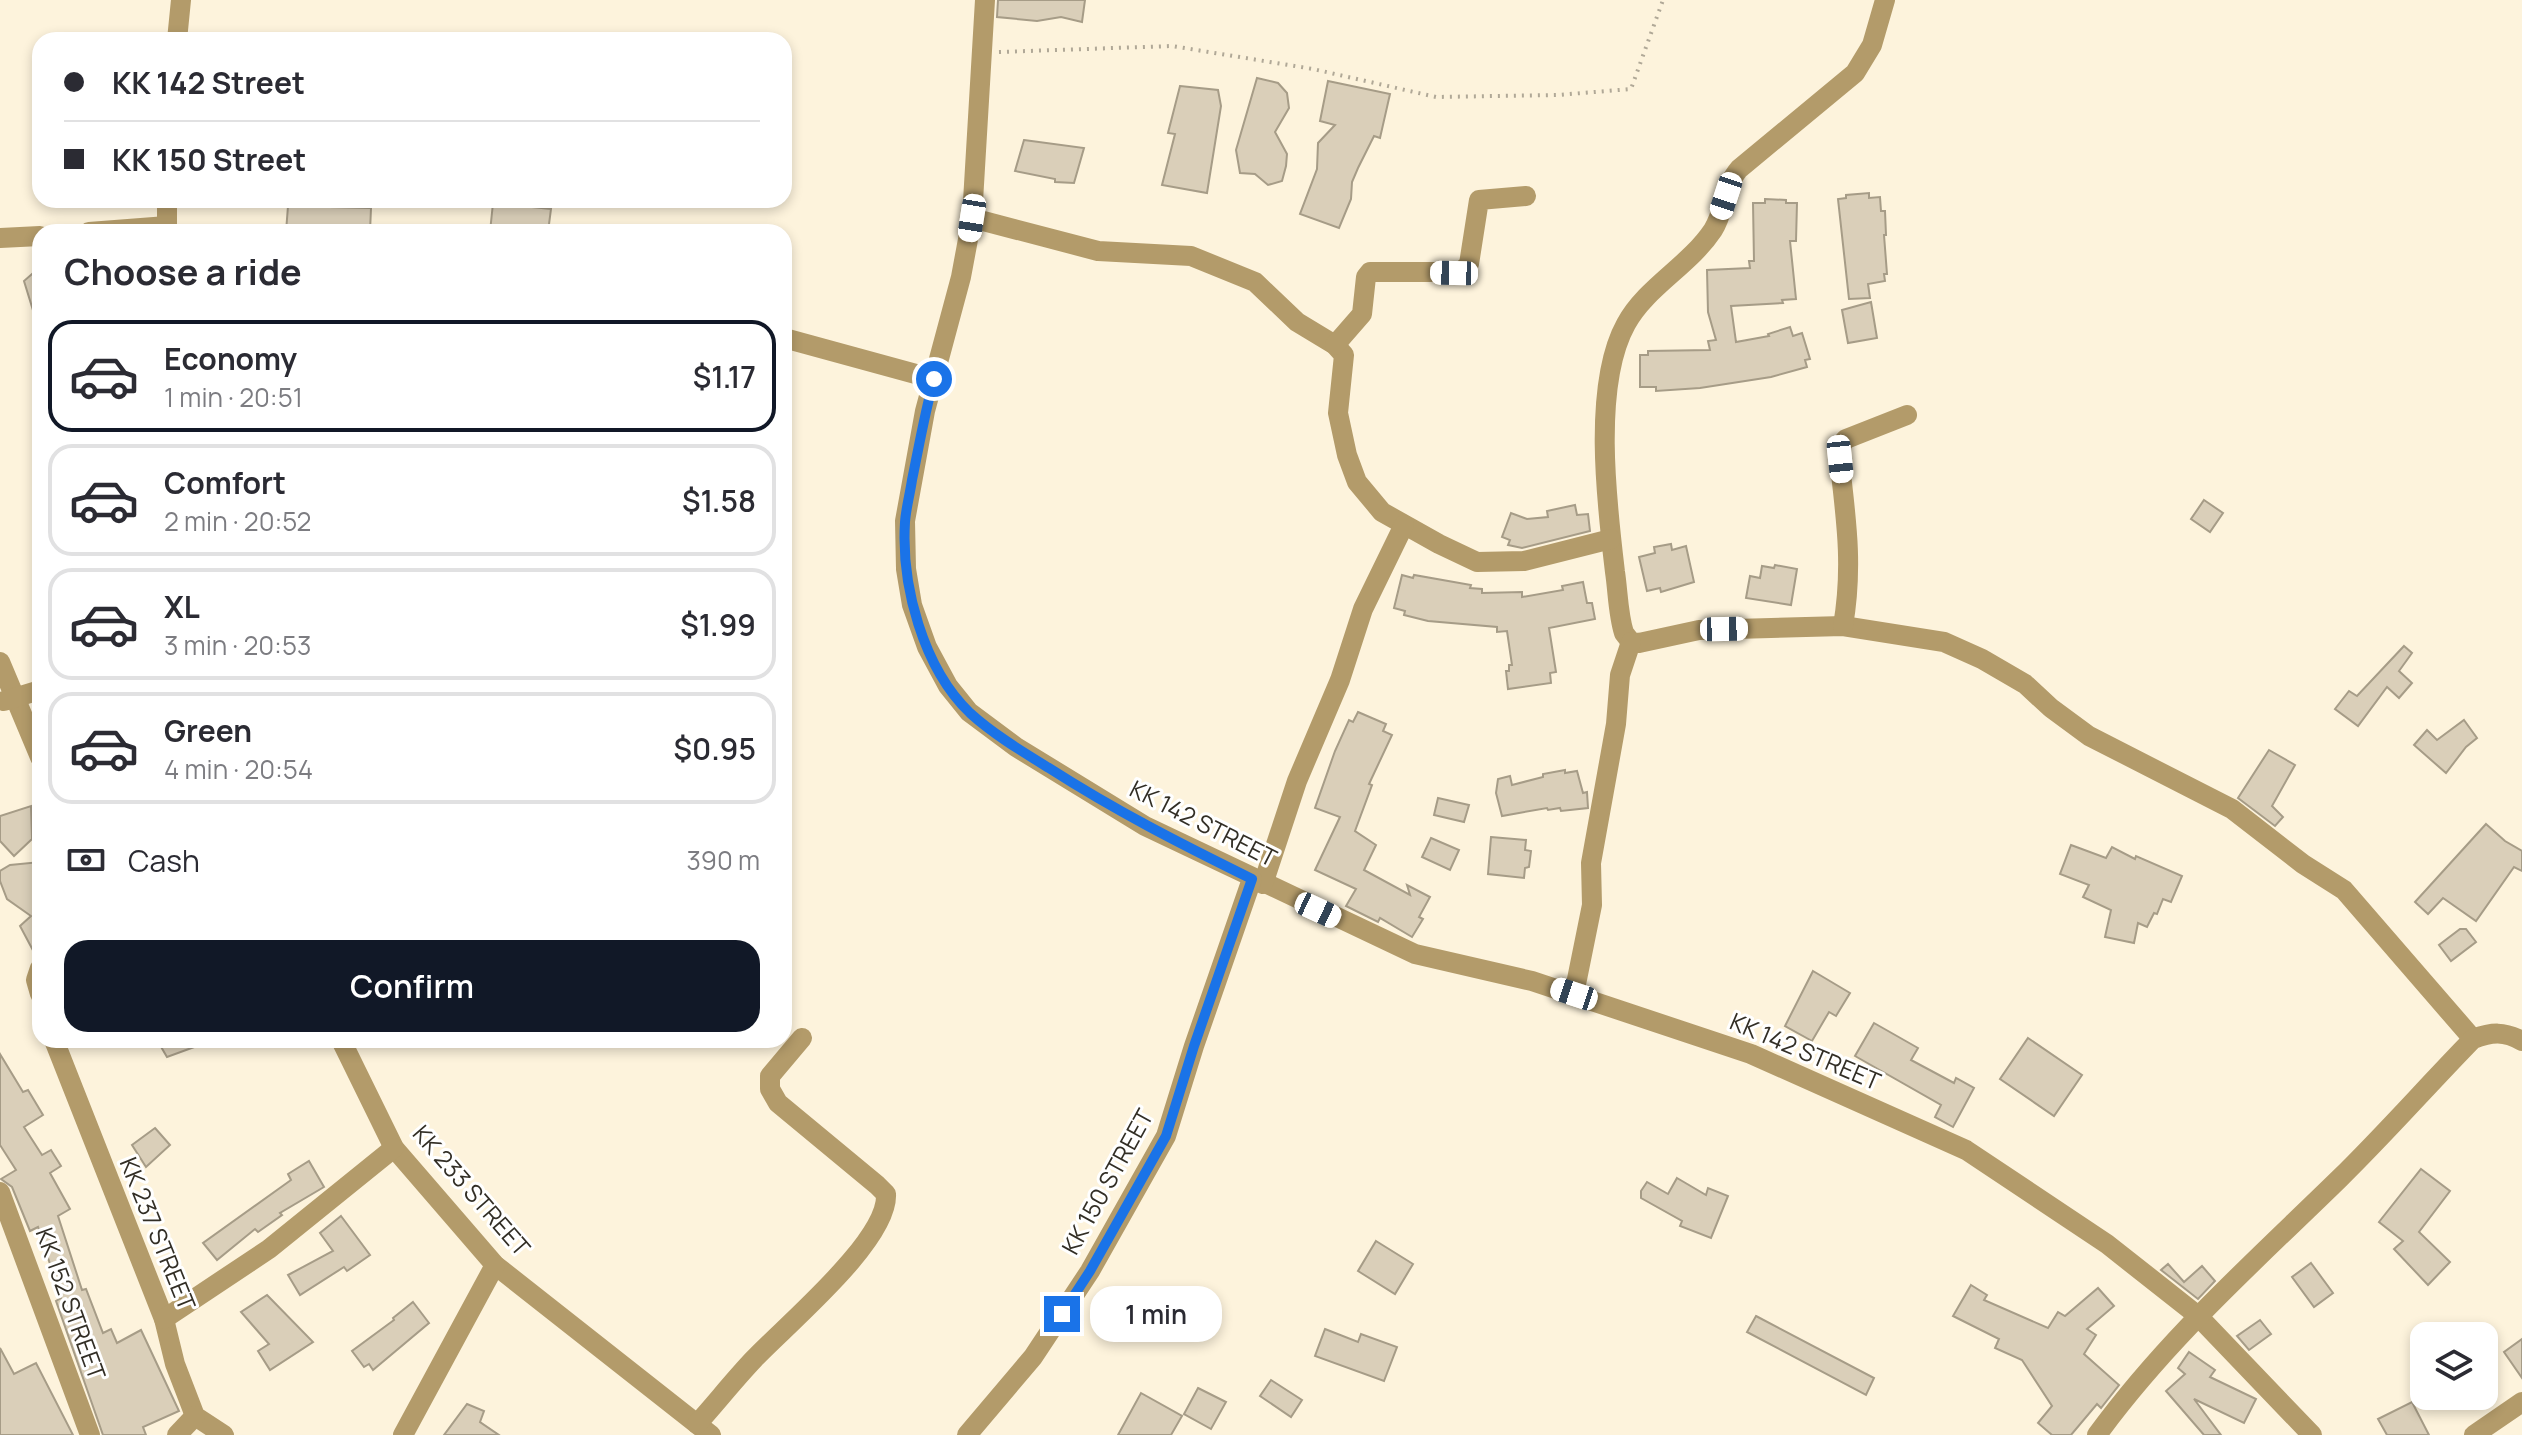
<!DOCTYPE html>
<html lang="en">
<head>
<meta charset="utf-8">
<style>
  body { margin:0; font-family:Manrope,sans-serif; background:#f7f7f7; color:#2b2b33; height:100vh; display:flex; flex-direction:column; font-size:30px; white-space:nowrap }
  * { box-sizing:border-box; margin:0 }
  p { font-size:26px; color:#7c7c81 }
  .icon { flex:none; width:44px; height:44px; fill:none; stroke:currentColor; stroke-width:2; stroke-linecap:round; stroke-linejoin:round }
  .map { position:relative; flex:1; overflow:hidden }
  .sheet { position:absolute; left:32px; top:224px; width:760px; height:824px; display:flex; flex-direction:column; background:#fff; border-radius:24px; box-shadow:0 4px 12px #0003 }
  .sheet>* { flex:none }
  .banner { position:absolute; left:32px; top:32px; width:760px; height:176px; border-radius:24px; box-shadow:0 4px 12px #0003; display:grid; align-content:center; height:176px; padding:0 32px; background:#fff }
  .tools { position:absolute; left:2410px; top:1322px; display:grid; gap:16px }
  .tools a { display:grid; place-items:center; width:88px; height:88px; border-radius:16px; background:#fff; box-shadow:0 4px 12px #0003; font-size:40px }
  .end { position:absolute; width:36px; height:36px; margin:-18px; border:10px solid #1a73e8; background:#fff; box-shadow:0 0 0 4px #fff }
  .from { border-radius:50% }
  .bubble { position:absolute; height:56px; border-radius:24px; background:#fff; box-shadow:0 4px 12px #0003; font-size:26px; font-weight:600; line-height:56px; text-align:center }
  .car { position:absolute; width:24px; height:48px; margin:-24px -12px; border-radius:10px; box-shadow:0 0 6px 2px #0007; background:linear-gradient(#fff 24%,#345 0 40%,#fff 0 76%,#345 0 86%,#fff 0) }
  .banner b { display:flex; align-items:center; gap:28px; height:76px; font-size:30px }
  .banner b+b { border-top:2px solid #e1e1e2 }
  .banner i { width:20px; height:20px; background:#2b2b33 }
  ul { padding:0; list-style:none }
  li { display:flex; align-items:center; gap:24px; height:112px; margin:0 16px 12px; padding:0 16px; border:4px solid #e1e1e2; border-radius:24px }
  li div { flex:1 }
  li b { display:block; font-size:30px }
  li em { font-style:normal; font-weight:600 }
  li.on { border-color:#111827 }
  li>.icon { width:72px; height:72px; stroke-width:1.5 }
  h2 { padding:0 32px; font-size:36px; line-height:96px }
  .pay { display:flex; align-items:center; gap:20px; height:88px; padding:0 32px; font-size:30px }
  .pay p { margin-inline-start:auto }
  .action { display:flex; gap:16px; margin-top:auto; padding:16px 32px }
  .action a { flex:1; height:92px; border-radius:24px; background:#111827; color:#fff; font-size:32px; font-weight:600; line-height:92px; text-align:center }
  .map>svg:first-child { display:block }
</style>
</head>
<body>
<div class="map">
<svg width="2522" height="1435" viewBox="0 0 2522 1435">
  <rect width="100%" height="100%" fill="#fdf3dc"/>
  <g fill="#dacfb9" stroke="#a69c87" stroke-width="2">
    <path d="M 998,0 L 1085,0 L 1082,22 L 1061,17 L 1037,21 L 997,17 Z"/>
    <path d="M 1257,78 L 1278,83 L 1287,93 L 1289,108 L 1275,132 L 1287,154 L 1286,166 L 1282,181 L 1268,185 L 1255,174 L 1240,173 L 1236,150 Z"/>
    <path d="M 1328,81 L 1390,94 L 1380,138 L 1374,136 L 1358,168 L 1352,182 L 1351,199 L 1339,228 L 1300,214 L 1317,169 L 1318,143 L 1335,125 L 1320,121 Z"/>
    <path d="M 1180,86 L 1218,90 L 1221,106 L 1207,193 L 1162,185 L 1175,134 L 1168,133 Z"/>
    <path d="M 1024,140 L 1084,148 L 1074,183 L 1055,182 L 1055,179 L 1015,171 Z"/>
    <path d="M 1869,193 L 1869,198 L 1880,197 L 1881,211 L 1885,211 L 1886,235 L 1884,235 L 1887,274 L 1884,274 L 1885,281 L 1868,284 L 1870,298 L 1849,299 L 1838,199 L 1846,198 L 1846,195 Z"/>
    <path d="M 1765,199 L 1786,200 L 1786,203 L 1797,203 L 1796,241 L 1790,241 L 1796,299 L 1782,300 L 1783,303 L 1731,306 L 1736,342 L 1769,336 L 1768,334 L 1790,327 L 1793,336 L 1802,333 L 1810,359 L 1805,360 L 1807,367 L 1771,377 L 1700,388 L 1656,391 L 1656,387 L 1640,387 L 1640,355 L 1648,355 L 1648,351 L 1710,350 L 1708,341 L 1716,340 L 1708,312 L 1707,270 L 1750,268 L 1749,261 L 1754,261 L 1753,203 L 1765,203 Z"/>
    <path d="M 493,203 L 551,209 L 548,232 L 490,232 Z"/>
    <path d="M 288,206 L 371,208 L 370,232 L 286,232 Z"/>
    <path d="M 40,267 L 40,320 L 36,320 L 24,281 Z"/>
    <path d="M 1871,302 L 1877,338 L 1848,343 L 1842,310 Z"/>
    <path d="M 2204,500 L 2223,513 L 2210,532 L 2191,519 Z"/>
    <path d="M 1575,505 L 1577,515 L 1588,514 L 1590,531 L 1522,548 L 1508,545 L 1510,540 L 1502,537 L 1511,513 L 1527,519 L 1548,517 L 1547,511 Z"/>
    <path d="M 1671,544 L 1672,550 L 1686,546 L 1694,582 L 1661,592 L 1660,588 L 1647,591 L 1639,557 L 1655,553 L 1654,547 Z"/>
    <path d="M 1775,565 L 1797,569 L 1791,605 L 1746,598 L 1750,576 L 1760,578 L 1762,566 L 1774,568 Z"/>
    <path d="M 1402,575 L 1413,578 L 1414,575 L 1471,585 L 1470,588 L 1482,589 L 1482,593 L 1522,592 L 1522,597 L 1563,590 L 1562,586 L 1583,582 L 1587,603 L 1592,603 L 1595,619 L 1549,628 L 1556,672 L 1550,673 L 1551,683 L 1508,689 L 1506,671 L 1509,671 L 1509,665 L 1512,665 L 1507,631 L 1497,632 L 1497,627 L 1428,621 L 1404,615 L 1405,611 L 1394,608 Z"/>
    <path d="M 2404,646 L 2412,653 L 2399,671 L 2412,683 L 2399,698 L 2387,687 L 2358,726 L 2335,709 L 2349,691 L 2357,696 Z"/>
    <path d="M 1358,712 L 1386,724 L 1383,731 L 1392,735 L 1369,784 L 1372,785 L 1355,831 L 1376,845 L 1364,870 L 1410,895 L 1407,885 L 1430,897 L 1419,917 L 1423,919 L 1412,937 L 1380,918 L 1378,922 L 1346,906 L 1356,889 L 1315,870 L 1340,817 L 1315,808 L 1335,751 L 1349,720 L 1353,722 Z"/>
    <path d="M 2464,720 L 2477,738 L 2466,747 L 2446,773 L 2414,745 L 2427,730 L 2437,740 Z"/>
    <path d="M 2269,750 L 2295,765 L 2272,806 L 2283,817 L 2275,826 L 2238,798 Z"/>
    <path d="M 1565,770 L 1565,773 L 1577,771 L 1583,793 L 1587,792 L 1588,808 L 1561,811 L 1560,808 L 1548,810 L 1547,808 L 1502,816 L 1496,793 L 1498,779 L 1510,776 L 1512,785 L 1543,777 L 1543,774 Z"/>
    <path d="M 1438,798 L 1469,805 L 1464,822 L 1434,815 Z"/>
    <path d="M 31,806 L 32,839 L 14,856 L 0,841 L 0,816 Z"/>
    <path d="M 2486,824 L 2505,841 L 2522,851 L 2522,871 L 2514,867 L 2476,921 L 2443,898 L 2428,914 L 2415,902 Z"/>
    <path d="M 1491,837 L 1526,840 L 1525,850 L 1531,851 L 1529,867 L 1525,868 L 1524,878 L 1488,874 Z"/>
    <path d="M 1431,838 L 1459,850 L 1450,870 L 1422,857 Z"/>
    <path d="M 2071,845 L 2106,858 L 2112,847 L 2135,859 L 2136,856 L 2182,876 L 2171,902 L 2163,899 L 2157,914 L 2154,913 L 2147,927 L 2138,923 L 2134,943 L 2105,937 L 2111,910 L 2083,897 L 2089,885 L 2060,874 Z"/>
    <path d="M 40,862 L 40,955 L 36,956 L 20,926 L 31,916 L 7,899 L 0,881 L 0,871 L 10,865 Z"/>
    <path d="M 2460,929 L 2466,929 L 2476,942 L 2451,961 L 2439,945 Z"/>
    <path d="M 1813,971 L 1850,993 L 1836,1016 L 1829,1012 L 1812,1041 L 1785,1026 Z"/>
    <path d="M 1874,1023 L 1918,1048 L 1911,1060 L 1954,1083 L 1956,1078 L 1974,1088 L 1953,1127 L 1935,1117 L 1941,1105 L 1855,1056 Z"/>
    <path d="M 2028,1038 L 2082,1075 L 2054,1116 L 2000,1079 Z"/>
    <path d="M 157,1040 L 208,1040 L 208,1042 L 167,1057 Z"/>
    <path d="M 0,1054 L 23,1092 L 28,1090 L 43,1115 L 24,1127 L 42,1155 L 51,1150 L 61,1166 L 50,1173 L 70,1209 L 58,1216 L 82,1290 L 86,1289 L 103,1333 L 111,1329 L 117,1343 L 141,1330 L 179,1411 L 143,1427 L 146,1435 L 103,1435 L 56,1301 L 61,1298 L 38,1227 L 30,1231 L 12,1187 L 1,1179 L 16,1170 L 0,1145 Z"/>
    <path d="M 155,1128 L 170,1145 L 146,1167 L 132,1145 Z"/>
    <path d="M 309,1161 L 324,1187 L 280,1213 L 282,1215 L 258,1232 L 255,1229 L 217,1260 L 203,1243 L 291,1180 L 288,1174 Z"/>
    <path d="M 2421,1169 L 2450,1191 L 2419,1232 L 2450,1262 L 2428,1285 L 2394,1249 L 2403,1241 L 2379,1222 Z"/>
    <path d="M 1677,1178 L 1706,1195 L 1708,1188 L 1728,1196 L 1711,1238 L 1680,1226 L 1682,1221 L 1641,1198 L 1641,1191 L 1647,1182 L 1668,1194 Z"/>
    <path d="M 341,1216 L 370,1255 L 347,1271 L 344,1267 L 300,1295 L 288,1275 L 333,1251 L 320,1233 Z"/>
    <path d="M 1376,1241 L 1413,1264 L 1395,1294 L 1358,1271 Z"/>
    <path d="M 2311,1263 L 2333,1293 L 2314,1307 L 2292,1277 Z"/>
    <path d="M 2168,1264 L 2184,1282 L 2202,1266 L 2215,1281 L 2198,1299 L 2161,1270 Z"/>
    <path d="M 1971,1285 L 1987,1295 L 1984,1300 L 2048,1328 L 2058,1312 L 2065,1316 L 2098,1288 L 2114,1306 L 2087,1329 L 2096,1335 L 2084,1354 L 2119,1385 L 2101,1408 L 2097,1404 L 2071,1435 L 2052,1435 L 2038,1423 L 2052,1406 L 2022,1360 L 1995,1348 L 1999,1339 L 1953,1316 Z"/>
    <path d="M 267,1295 L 313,1342 L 270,1370 L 258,1351 L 269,1344 L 241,1312 Z"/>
    <path d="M 413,1302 L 429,1323 L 373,1370 L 369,1364 L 364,1367 L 352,1351 L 394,1320 L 393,1318 Z"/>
    <path d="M 1756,1316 L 1874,1378 L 1866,1395 L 1747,1332 Z"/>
    <path d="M 2260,1320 L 2271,1334 L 2249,1350 L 2237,1336 Z"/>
    <path d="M 1325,1329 L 1358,1342 L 1361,1334 L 1397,1347 L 1384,1381 L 1315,1356 Z"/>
    <path d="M 2522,1339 L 2522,1378 L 2504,1352 Z"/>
    <path d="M 0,1348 L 14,1374 L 36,1363 L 73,1435 L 0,1435 Z"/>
    <path d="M 2189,1352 L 2215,1370 L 2210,1377 L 2256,1399 L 2244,1423 L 2194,1399 L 2221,1435 L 2204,1435 L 2166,1391 L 2185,1374 L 2178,1368 Z"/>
    <path d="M 1271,1380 L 1302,1400 L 1291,1417 L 1260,1396 Z"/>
    <path d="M 1198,1388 L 1226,1402 L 1211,1429 L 1184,1414 Z"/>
    <path d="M 1141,1393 L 1182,1416 L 1171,1435 L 1118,1435 Z"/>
    <path d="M 2412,1402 L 2429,1435 L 2387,1435 L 2378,1419 Z"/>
    <path d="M 467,1404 L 484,1411 L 480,1422 L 499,1435 L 444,1435 Z"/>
  </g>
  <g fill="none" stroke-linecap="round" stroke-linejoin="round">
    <path stroke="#b0a897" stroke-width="4" stroke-dasharray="2 6" stroke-linecap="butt" d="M 999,52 L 1172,46 L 1313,69 L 1436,97 L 1558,95 L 1631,89 L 1663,0"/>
    <g stroke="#b39b6a" stroke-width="20">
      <path d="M 985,0 L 972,218 L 961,277 L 925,411 L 905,521 L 906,569 L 912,605 L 927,647 L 948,686 L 969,712 L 1016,747 L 1145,826 L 1415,954 L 1532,981 L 1751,1054 L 1966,1150 L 2107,1244 L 2197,1315 L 2312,1435"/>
      <path d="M 1885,0 L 1872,45 L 1855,73 L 1739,169 C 1724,186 1725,211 1713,230 C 1689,266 1646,287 1626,324 C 1592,385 1607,505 1615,572 C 1618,592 1618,614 1624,633 L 1631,642 L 1639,643 L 1699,630 L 1843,626 L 1944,642 L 1982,659 L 2025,684 L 2051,708 L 2089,736 L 2232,809 L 2303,864 L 2344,890 L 2473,1039"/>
      <path d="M 177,40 L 181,0"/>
      <path d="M 972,218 L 1098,251 L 1191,256 L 1255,282 L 1297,322 L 1335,345 L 1344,355 L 1338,413 L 1347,455 L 1357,482 L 1382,512 L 1439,544 L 1477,562 L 1524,561 L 1611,539"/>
      <path d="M 89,232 L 167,226"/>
      <path d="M 167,232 L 167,200"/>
      <path d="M 0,238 L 40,236"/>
      <path d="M 784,338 L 934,379"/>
      <path d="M 1335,345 L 1362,314 L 1366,277 L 1370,272 L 1461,272 L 1469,264 L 1479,200 L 1526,196"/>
      <path d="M 1843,626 C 1854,562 1845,512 1838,448 L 1846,439 L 1907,415"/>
      <path d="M 0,662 L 40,757"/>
      <path d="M 4,701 L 40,690"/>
      <path d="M 1263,884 L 1297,781 L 1340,680 L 1363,609 L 1404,525"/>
      <path d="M 40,968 L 36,980 L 40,994"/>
      <path d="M 1574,994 L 1592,905 L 1591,863 L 1616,724 L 1620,675 L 1631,642"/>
      <path d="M 54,1040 L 164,1319 L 175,1364 L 195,1416 L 224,1435"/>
      <path d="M 341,1040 L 394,1148 L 495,1265 L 711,1435"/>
      <path d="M 0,1192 L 90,1435"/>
      <path d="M 164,1319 L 269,1249 L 394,1148"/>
      <path d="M 697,1424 C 716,1403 734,1380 754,1359 C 786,1325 889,1240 886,1194 L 877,1185 L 778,1103 L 770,1089 L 770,1076 L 802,1038"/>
      <path d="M 177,1435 L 195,1416"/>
      <path d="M 403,1435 L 495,1265"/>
      <path d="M 967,1435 L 1033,1357 L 1090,1271 L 1166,1136 L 1194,1046 L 1252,879"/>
      <path d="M 2097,1435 C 2167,1339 2254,1262 2339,1179 C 2385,1134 2428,1085 2473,1039 C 2492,1032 2504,1031 2522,1041"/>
      <path d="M 2474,1435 L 2522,1402"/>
    </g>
  </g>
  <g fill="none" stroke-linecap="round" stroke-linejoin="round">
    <path stroke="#1a73e8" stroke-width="10" d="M 934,379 C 925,412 919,446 912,480 C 910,494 906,508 905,522 C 901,585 923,668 970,713 C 993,734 1023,752 1049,768 C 1116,811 1181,844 1252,879 L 1194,1046 L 1166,1136 L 1090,1271 L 1062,1314"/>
  </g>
  <g text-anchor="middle" stroke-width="6" stroke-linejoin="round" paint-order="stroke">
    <g font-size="24" fill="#322e25" stroke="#fff">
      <text transform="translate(1203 824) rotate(27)" y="8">KK 142 STREET</text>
      <text transform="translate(1805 1052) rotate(23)" y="8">KK 142 STREET</text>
      <text transform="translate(1108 1182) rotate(-61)" y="8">KK 150 STREET</text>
      <text transform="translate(471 1191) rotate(49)" y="8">KK 233 STREET</text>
      <text transform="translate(157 1234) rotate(68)" y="8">KK 237 STREET</text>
      <text transform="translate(70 1304) rotate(70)" y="8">KK 152 STREET</text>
    </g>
  </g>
</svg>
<div class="tools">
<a><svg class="icon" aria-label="layers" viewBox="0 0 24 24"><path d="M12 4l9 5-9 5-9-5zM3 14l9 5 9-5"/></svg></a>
</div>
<i class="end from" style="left:934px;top:379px"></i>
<i class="end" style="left:1062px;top:1314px"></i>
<div class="bubble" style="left:1090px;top:1286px;width:132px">1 min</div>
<i class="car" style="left:1726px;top:196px;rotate:198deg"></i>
<i class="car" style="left:972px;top:218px;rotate:189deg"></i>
<i class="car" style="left:1454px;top:273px;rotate:271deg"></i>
<i class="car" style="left:1840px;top:459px;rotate:174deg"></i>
<i class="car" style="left:1724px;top:629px;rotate:89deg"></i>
<i class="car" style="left:1318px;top:910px;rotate:115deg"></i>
<i class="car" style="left:1574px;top:994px;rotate:288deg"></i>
<div class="banner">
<b><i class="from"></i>KK 142 Street</b>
<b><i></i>KK 150 Street</b>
</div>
<section class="sheet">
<h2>Choose a ride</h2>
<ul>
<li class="on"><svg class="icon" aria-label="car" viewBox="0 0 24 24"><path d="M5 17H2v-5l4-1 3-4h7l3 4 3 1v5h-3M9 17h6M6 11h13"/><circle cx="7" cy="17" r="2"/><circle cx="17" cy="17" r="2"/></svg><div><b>Economy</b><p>1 min · 20:51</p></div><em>$1.17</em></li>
<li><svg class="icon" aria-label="car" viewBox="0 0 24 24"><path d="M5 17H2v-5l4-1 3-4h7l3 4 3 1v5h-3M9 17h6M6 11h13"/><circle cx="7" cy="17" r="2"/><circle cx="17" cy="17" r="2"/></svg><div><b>Comfort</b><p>2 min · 20:52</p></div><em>$1.58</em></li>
<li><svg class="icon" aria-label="car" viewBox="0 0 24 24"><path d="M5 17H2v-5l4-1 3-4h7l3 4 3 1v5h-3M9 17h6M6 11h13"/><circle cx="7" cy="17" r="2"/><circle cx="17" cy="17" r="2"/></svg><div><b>XL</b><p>3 min · 20:53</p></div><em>$1.99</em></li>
<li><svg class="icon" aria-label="car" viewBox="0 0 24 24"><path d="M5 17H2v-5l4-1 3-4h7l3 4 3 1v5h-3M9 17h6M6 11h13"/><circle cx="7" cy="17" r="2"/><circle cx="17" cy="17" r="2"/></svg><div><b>Green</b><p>4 min · 20:54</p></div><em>$0.95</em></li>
</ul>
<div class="pay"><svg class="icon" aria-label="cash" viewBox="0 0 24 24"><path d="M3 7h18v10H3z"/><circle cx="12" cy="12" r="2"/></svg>Cash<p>390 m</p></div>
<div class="action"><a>Confirm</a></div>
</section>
</div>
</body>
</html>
